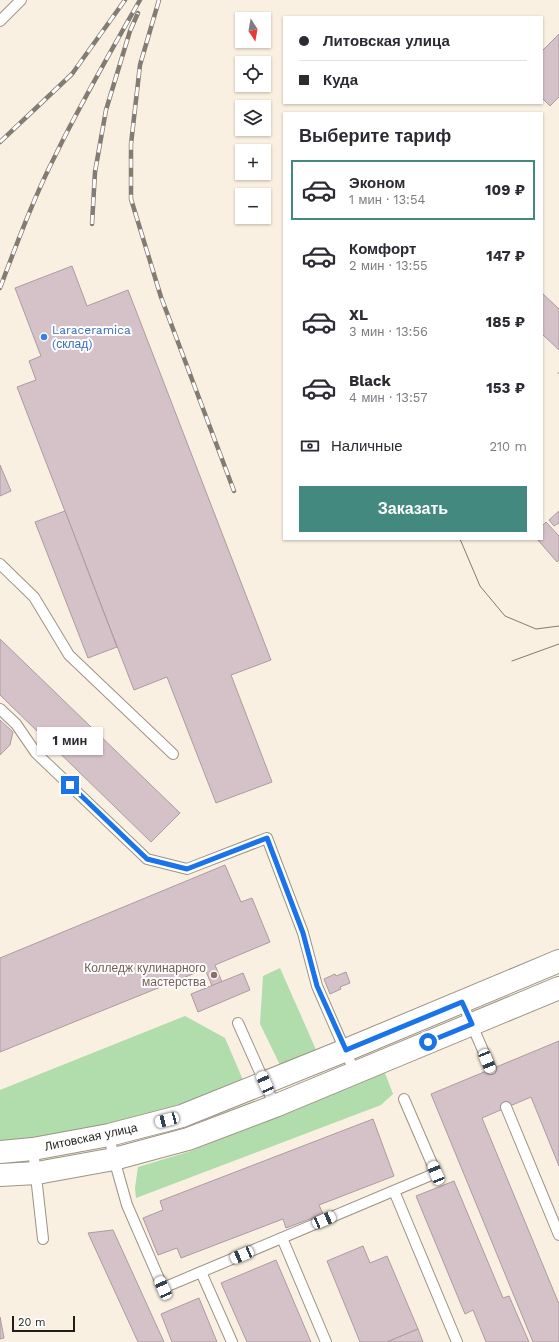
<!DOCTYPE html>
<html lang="ru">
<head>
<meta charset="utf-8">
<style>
  body { margin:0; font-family:"Work Sans",sans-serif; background:#f2f2f3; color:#2b2b33; height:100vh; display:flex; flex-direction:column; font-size:15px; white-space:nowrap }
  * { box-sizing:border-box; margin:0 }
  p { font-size:13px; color:#7c7c81 }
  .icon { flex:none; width:22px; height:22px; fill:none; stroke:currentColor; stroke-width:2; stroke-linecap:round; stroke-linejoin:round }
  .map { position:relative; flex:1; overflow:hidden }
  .sheet { position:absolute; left:283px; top:112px; width:260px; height:428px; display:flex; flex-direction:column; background:#fff; border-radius:0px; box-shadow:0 1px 3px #0004 }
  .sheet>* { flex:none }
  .guide { position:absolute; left:283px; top:16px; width:260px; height:88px; border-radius:0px; box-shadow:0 1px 3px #0004; display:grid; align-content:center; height:88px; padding:0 16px; background:#fff }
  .needle { width:26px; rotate:169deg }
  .buttons { position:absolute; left:235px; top:12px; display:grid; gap:8px }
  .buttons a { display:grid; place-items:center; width:36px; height:36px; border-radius:0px; background:#fff; box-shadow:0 1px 3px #0004; font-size:20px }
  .scale { position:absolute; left:12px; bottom:10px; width:63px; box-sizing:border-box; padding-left:4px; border:2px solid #201d18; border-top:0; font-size:11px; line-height:14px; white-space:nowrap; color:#201d18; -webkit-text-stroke:3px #fefefe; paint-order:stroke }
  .end { position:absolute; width:18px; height:18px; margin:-9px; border:5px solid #1a73e8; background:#fff; box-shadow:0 0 0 2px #fff }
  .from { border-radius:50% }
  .bubble { position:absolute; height:28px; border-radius:0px; background:#fff; box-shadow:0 1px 3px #0004; font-size:13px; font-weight:700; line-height:28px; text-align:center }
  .car { position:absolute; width:12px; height:24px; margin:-12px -6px; border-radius:5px; box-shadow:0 0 3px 1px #0007; background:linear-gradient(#fff 24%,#345 0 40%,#fff 0 76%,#345 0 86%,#fff 0) }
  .guide b { display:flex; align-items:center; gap:14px; height:38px; font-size:15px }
  .guide b+b { border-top:1px solid #e1e1e2 }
  .guide i { width:10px; height:10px; background:#2b2b33 }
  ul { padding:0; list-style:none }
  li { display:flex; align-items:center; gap:12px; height:60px; margin:0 8px 6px; padding:0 8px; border:2px solid transparent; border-radius:0px }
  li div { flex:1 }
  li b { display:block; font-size:15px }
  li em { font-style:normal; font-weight:700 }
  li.selected { border-color:#43897f }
  li>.icon { width:36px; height:36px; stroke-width:1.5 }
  h2 { padding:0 16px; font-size:18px; line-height:48px }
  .pay { display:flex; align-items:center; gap:10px; height:44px; padding:0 16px; font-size:15px }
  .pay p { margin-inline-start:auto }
  .cta { display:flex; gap:8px; margin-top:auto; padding:8px 16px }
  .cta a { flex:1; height:46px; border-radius:0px; background:#43897f; color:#fff; font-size:16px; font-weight:700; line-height:46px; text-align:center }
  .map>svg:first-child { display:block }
</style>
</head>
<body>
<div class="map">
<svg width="559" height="1342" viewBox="0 0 559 1342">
  <rect width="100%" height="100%" fill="#f9f0e1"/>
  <g fill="#b1dcab">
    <path d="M 280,968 L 317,1052 L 281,1067 L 260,1024 L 263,976 Z"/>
    <path d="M 185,1016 L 225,1038 L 243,1080 L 188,1103 L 147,1116 L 39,1137 L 0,1142 L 0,1090 Z"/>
    <path d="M 385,1073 L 393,1094 L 381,1105 L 136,1198 L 135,1188 L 138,1167 L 191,1151 Z"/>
  </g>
  <g fill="#d5c2c9" stroke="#ac9ba1">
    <path d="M 559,34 L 559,97 L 550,106 L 542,98 L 542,51 Z"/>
    <path d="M 72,266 L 87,306 L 128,290 L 271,660 L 231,675 L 272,782 L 216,803 L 167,677 L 134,690 L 17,387 L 36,380 L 29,361 L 41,356 L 15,288 Z"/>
    <path d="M 542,293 L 559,309 L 559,350 L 542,334 Z"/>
    <path d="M 0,465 L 11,491 L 0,496 Z"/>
    <path d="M 65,511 L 117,647 L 88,658 L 35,522 Z"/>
    <path d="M 559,511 L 559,523 L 554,526 L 549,520 Z"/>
    <path d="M 546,522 L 559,536 L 559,560 L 557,562 L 537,539 L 542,539 L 542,526 Z"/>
    <path d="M 0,639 L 180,813 L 151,842 L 0,695 Z"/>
    <path d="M 0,720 L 13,732 L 10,745 L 0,755 Z"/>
    <path d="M 225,865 L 241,902 L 252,898 L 270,942 L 215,965 L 222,982 L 212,986 L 205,969 L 0,1052 L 0,958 Z"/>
    <path d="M 346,972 L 350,983 L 340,987 L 341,989 L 330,994 L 324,979 L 335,974 L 336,976 Z"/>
    <path d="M 243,973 L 250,990 L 198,1012 L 191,994 Z"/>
    <path d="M 559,1041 L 559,1166 L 531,1097 L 482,1118 L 559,1304 L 559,1342 L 533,1342 L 431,1094 Z"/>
    <path d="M 373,1119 L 394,1176 L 319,1205 L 323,1214 L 286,1228 L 283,1219 L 181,1258 L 177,1248 L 158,1255 L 143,1218 L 163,1210 L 160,1201 Z"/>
    <path d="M 454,1181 L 503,1298 L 509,1296 L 529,1342 L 486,1342 L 473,1310 L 465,1314 L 416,1196 Z"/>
    <path d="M 113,1230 L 164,1342 L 138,1342 L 88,1233 Z"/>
    <path d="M 363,1246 L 370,1263 L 387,1256 L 418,1329 L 387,1342 L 360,1342 L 327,1261 Z"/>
    <path d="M 276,1260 L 311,1342 L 247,1342 L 221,1283 Z"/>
    <path d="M 199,1298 L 217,1342 L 172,1342 L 161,1314 Z"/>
    <path d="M 0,1317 L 4,1338 L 0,1339 Z"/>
    <path d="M 418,1329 L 423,1342 L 387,1342 Z"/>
  </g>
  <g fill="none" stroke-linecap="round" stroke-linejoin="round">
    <defs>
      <g id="lane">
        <path d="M 0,21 L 21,0"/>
        <path d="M 0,564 L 34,597 L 69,655 L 173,754"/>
        <path d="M 0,709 L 16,724 L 36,753 L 147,859 L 187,869 L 267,838 L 303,933 L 317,986 L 355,1073"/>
        <path d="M 462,1002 L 491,1069"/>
        <path d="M 238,1023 L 275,1106"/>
        <path d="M 506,1107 L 559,1235"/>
        <path d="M 109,1135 L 114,1159 L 127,1205 L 163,1288 L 436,1173 L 404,1099"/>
        <path d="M 33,1149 L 43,1239"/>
        <path d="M 394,1191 L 457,1342"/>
        <path d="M 282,1238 L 326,1342"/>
        <path d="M 201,1272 L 232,1342"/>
      </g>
      <g id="secondary">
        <path d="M 0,1152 L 33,1149 L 109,1135 L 182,1116 L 346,1050 L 559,961"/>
        <path d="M 0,1175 L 37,1173 L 114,1159 L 188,1139 L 275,1106 L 559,988"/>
      </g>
    </defs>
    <use href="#lane" stroke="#9c9486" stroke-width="12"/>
    <use href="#secondary" stroke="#9c9486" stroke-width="24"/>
    <use href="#lane" stroke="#fff" stroke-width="10"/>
    <use href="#secondary" stroke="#fff" stroke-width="22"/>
    <g stroke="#827c72" stroke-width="1">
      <path d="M 558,373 L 559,373"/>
      <path d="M 460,539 L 480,586 L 505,616 L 536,629 L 559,626"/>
      <path d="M 512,661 L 559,644"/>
    </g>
    <defs>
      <g id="rail">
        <path d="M 159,0 L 140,65 L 131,144 L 131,199 L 161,297 L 234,491"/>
        <path d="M 0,142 L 72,74 L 125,0"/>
        <path d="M 92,224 L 95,172 L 106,110 L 130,31 L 138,13"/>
        <path d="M 0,288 C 17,243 34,197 56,154 C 82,101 111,51 140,0"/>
      </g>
    </defs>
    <use href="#rail" stroke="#827c72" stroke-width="4.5"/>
    <use href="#rail" stroke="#fefefe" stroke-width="3" stroke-dasharray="9" stroke-linecap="butt"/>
  </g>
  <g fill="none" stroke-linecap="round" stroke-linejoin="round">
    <path stroke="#1a73e8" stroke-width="5" d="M 70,785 L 147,859 L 187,869 L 267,838 L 303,933 L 317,986 L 346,1050 L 462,1002 L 472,1024 L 428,1042"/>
  </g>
  <circle fill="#3f7fe0" stroke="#fefefe" stroke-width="1.5" cx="44" cy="337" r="4"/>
  <circle fill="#8d6e63" stroke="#fefefe" stroke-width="1.5" cx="214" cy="975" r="4"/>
  <g text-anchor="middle" stroke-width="4" stroke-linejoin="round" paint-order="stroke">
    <g font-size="12" fill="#366cbe" stroke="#fefefe" text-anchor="start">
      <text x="52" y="334">Laraceramica<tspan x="52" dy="14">(склад)</tspan></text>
    </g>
    <g font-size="12" fill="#785e54" stroke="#fefefe" text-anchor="end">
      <text x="206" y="972">Колледж кулинарного<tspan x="206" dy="14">мастерства</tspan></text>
    </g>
    <g font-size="12" fill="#201d18" stroke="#fefefe">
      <text transform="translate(91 1137) rotate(-12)" y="4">Литовская улица</text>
    </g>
  </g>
</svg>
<div class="buttons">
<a><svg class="needle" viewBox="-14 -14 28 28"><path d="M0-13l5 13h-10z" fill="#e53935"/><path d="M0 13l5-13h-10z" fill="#7c7c81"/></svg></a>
<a><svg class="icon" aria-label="locate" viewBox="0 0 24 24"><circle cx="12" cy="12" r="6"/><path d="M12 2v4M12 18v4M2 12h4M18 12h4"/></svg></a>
<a><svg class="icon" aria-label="layers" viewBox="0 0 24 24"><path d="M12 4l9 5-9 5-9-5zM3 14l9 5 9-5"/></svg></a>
<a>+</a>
<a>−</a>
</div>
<div class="scale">20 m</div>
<i class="end from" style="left:428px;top:1042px"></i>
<i class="end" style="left:70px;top:785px"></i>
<div class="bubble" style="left:37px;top:727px;width:66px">1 мин</div>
<i class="car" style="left:487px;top:1061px;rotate:158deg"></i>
<i class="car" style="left:265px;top:1083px;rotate:336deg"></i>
<i class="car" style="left:167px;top:1120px;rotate:255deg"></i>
<i class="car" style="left:436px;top:1173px;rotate:338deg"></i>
<i class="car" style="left:324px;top:1220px;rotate:67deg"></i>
<i class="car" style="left:242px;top:1255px;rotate:247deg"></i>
<i class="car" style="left:163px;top:1288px;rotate:336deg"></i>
<div class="guide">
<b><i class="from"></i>Литовская улица</b>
<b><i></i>Куда</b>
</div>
<section class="sheet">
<h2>Выберите тариф</h2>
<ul>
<li class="selected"><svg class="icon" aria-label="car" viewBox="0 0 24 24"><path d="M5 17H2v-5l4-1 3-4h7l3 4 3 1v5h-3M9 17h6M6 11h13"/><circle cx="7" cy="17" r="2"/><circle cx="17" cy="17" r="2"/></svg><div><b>Эконом</b><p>1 мин · 13:54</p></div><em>109 ₽</em></li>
<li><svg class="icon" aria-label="car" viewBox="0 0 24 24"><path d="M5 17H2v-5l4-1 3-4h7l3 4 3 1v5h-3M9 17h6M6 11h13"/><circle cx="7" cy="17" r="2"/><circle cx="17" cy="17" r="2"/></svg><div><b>Комфорт</b><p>2 мин · 13:55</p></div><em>147 ₽</em></li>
<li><svg class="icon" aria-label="car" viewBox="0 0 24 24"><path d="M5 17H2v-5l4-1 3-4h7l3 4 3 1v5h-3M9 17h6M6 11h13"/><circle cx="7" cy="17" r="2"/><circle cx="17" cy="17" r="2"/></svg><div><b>XL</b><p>3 мин · 13:56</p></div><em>185 ₽</em></li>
<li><svg class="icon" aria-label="car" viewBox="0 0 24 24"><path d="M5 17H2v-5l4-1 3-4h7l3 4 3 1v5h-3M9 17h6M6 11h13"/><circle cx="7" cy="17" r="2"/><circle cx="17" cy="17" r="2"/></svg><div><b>Black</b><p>4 мин · 13:57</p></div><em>153 ₽</em></li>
</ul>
<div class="pay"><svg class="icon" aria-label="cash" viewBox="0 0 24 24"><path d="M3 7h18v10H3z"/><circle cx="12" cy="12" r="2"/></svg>Наличные<p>210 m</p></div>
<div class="cta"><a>Заказать</a></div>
</section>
</div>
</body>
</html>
